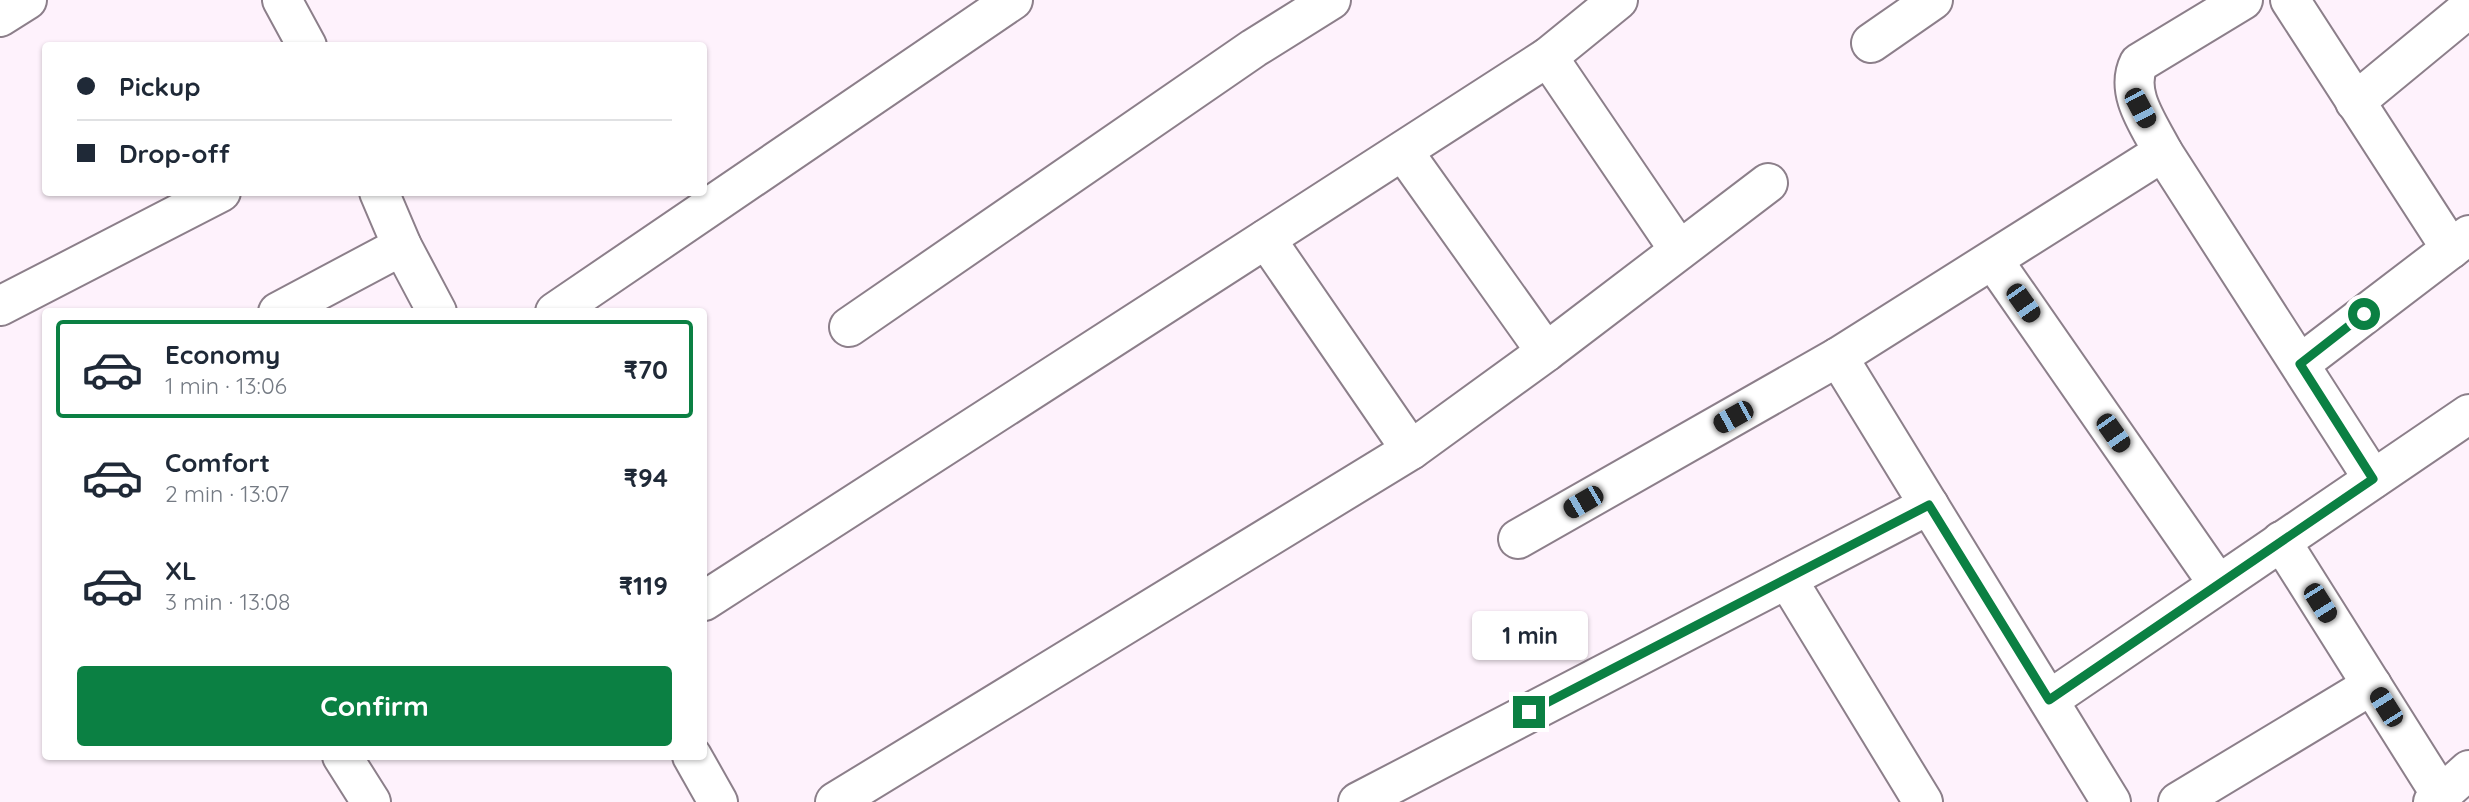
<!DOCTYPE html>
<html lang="en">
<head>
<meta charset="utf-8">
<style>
  body { margin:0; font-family:Quicksand,sans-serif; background:#f2f2f3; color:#1f2937; height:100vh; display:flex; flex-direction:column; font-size:26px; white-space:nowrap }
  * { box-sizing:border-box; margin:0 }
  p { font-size:23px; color:#747a83 }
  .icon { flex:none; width:38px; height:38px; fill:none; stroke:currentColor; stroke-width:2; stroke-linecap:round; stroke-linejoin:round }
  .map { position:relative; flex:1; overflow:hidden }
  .drawer { position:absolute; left:42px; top:308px; width:665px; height:452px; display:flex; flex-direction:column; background:#fff; border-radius:7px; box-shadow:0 2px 5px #0004 }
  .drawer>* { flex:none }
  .hud { position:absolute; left:42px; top:42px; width:665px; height:154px; border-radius:7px; box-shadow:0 2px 5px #0004; display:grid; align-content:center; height:154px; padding:0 35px; background:#fff }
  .end { position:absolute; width:32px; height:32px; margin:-16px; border:9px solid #0b8043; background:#fff; box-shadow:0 0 0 4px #fff }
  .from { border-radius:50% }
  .bubble { position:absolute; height:49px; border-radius:7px; background:#fff; box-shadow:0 2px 5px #0004; font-size:23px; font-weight:700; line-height:49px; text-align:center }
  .car { position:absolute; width:21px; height:42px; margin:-21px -10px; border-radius:9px; box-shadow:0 0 5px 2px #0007; background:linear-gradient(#222 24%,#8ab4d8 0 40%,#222 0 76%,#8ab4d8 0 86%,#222 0) }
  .hud b { display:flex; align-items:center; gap:24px; height:66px; font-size:26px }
  .hud b+b { border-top:2px solid #e0e1e3 }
  .hud i { width:18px; height:18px; background:#1f2937 }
  ul { padding:12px 0 0; list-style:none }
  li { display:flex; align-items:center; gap:21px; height:98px; margin:0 14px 10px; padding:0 21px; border:4px solid transparent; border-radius:7px }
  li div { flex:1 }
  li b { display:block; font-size:26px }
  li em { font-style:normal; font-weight:700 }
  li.current { border-color:#0b8043 }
  li>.icon { width:63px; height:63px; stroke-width:1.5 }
  .cta { display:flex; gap:14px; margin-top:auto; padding:14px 35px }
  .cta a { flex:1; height:80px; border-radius:7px; background:#0b8043; color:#fff; font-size:28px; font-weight:700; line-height:80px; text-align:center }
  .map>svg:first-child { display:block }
</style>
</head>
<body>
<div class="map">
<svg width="2469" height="802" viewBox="0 0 2469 802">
  <rect width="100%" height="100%" fill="#fef2fc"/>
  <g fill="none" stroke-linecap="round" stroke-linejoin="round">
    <defs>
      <g id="minor">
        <path d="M 282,0 L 307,46"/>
        <path d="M 2243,0 L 2139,63 C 2124,93 2150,126 2163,152 L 2373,479"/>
        <path d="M 2290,0 L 2451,249"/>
        <path d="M 0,17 L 27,0"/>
        <path d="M 1871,43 L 1933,0"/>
        <path d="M 1548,57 L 1679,250"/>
        <path d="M 2355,102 L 2469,8"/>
        <path d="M 1403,151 L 1546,352"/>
        <path d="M 379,192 L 402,246 L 437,312"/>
        <path d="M 1266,239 L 1411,450"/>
        <path d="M 1993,260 L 2218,584"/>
        <path d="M 0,306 L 221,192"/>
        <path d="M 278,312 L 402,246"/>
        <path d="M 555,312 L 1013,0"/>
        <path d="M 849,327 L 1254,48 L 1331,0"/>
        <path d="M 1838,357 L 2111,802"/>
        <path d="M 2300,364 L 2469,235"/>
        <path d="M 1518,539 L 1838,357 L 2163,152"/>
        <path d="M 2281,541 L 2441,795"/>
        <path d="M 1787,579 L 1923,802"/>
        <path d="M 704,601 L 1548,57 L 1618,0"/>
        <path d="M 2049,700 L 2469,414"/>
        <path d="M 342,756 L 371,802"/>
        <path d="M 692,756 L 718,802"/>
        <path d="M 835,802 L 1411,450 L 1546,352 L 1768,183"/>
        <path d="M 1358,802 L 1929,505"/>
        <path d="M 2178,802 L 2372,685"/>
        <path d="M 2433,802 L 2469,770"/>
      </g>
    </defs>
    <use href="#minor" stroke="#8c7f8a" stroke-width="42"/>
    <use href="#minor" stroke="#fff" stroke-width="38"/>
  </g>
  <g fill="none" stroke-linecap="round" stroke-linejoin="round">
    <path stroke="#0b8043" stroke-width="9" d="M 1529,712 L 1929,505 L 2049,700 L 2373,479 L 2300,364 L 2364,314"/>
  </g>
</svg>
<i class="end from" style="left:2364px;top:314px"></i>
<i class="end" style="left:1529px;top:712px"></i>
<div class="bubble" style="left:1472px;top:611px;width:116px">1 min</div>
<i class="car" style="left:2140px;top:108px;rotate:152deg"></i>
<i class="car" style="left:2023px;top:303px;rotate:145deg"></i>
<i class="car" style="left:1733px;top:417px;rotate:241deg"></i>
<i class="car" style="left:2113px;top:433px;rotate:145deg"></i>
<i class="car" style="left:1583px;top:502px;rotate:240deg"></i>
<i class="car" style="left:2320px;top:603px;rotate:148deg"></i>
<i class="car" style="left:2386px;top:707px;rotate:328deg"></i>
<div class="hud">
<b><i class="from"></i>Pickup</b>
<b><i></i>Drop-off</b>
</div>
<section class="drawer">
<ul>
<li class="current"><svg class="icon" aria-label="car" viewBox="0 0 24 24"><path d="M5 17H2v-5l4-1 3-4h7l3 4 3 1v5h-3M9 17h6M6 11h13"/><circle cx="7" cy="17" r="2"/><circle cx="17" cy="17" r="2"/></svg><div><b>Economy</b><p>1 min · 13:06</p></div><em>₹70</em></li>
<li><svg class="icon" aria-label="car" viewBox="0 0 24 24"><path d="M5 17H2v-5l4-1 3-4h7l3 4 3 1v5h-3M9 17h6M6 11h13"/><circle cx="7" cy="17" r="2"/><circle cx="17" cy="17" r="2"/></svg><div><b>Comfort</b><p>2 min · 13:07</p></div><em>₹94</em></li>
<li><svg class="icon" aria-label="car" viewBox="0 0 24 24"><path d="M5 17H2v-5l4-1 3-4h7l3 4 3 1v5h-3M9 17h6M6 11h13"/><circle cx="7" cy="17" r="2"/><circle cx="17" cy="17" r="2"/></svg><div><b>XL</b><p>3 min · 13:08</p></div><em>₹119</em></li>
</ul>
<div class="cta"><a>Confirm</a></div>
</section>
</div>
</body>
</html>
